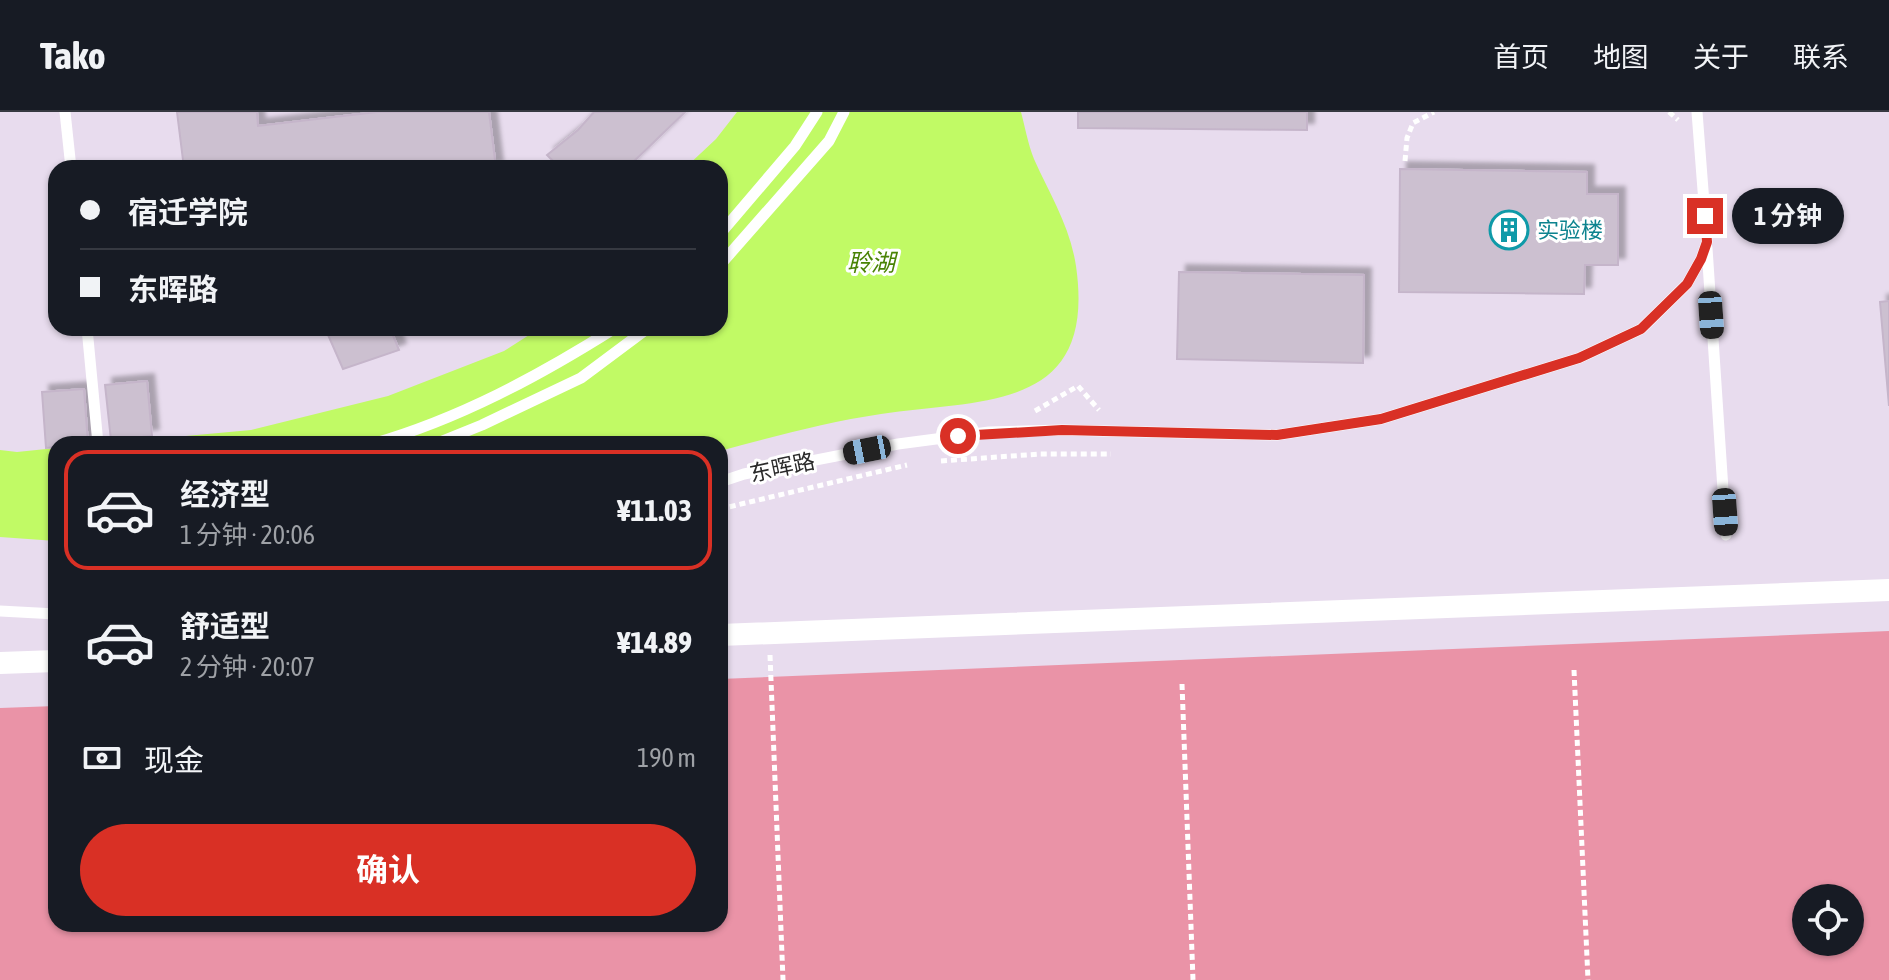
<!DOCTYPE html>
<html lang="zh">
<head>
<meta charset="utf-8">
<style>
  body { margin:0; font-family:"Asap Condensed","Noto Sans SC",sans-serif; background:#242831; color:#f1f3f6; height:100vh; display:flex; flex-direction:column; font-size:30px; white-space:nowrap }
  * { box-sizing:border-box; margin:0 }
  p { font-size:26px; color:#9ea1a6 }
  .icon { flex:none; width:44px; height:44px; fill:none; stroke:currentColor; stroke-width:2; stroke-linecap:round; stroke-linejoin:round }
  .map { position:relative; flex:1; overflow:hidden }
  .panel { position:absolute; left:48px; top:324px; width:680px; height:496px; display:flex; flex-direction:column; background:#171b24; border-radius:24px; box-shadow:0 2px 6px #0004 }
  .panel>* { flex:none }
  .guide { position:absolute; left:48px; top:48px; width:680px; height:176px; border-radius:24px; box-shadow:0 2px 6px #0004; display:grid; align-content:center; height:176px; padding:0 32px; background:#171b24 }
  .tools { position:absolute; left:1792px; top:772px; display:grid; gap:16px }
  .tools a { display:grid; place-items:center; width:72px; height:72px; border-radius:50%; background:#171b24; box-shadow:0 2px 6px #0004; font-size:40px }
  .end { position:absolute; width:36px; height:36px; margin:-18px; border:10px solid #d93025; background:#fff; box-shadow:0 0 0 4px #fff }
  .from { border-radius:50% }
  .bubble { position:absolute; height:56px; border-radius:28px; background:#171b24; box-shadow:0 2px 6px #0004; font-size:26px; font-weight:700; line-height:56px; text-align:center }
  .car { position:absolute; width:24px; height:48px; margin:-24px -12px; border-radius:10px; box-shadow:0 0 6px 2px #0007; background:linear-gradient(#222 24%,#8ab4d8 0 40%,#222 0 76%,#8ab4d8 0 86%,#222 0) }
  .guide b { display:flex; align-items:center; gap:28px; height:76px; font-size:30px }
  .guide b+b { border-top:2px solid #363941 }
  .guide i { width:20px; height:20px; background:#f1f3f6 }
  ul { padding:14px 0 0; list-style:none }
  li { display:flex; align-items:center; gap:24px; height:120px; margin:0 16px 12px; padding:0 16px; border:4px solid transparent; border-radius:24px }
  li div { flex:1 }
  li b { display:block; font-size:30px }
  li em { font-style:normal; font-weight:700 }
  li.selected { border-color:#d93025 }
  li>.icon { width:72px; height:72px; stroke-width:1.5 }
  .pay { display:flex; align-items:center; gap:20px; height:88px; padding:0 32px; font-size:30px }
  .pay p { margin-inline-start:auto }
  .button { display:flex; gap:16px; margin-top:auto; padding:16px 32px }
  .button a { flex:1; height:92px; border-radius:48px; background:#d93025; color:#fff; font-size:32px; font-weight:700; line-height:92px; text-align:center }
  header { display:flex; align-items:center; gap:48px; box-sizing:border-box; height:112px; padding:0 40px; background:#171b24; border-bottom:2px solid #363941 }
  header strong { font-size:38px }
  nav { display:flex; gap:44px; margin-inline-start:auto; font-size:28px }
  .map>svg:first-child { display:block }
</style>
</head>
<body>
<header>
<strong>Tako</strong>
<nav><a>首页</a><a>地图</a><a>关于</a><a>联系</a></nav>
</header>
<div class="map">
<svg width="1889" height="868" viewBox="0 0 1889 868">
  <defs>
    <filter id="shadow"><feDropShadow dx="7" dy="-7" stdDeviation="2" flood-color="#0004"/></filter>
  </defs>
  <rect width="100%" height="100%" fill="#e8dcee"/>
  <path fill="#ea93a7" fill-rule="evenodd" d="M 1889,519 L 1889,868 L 0,868 L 0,596 L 56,594 L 56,812 L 720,812 L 720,567 ZM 1806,786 L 1850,786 L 1850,830 L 1806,830 Z"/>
  <g fill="#c1fa65">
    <path d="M 737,0 L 1021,0 C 1025,15 1028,32 1034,47 C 1050,83 1070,114 1076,154 C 1097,300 983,287 881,302 C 826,310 773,325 720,339 L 720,332 L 99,332 L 251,318 L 388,284 L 504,239 L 540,216 L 720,216 L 720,56 L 685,56 L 716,27 Z"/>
    <path d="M 56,336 L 56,429 L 0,425 L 0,338 L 17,340 Z"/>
  </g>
  <g fill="#ccc0d0" stroke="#c5b5ca" stroke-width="2" filter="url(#shadow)">
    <path d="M 177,0 L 257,0 L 258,14 L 377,0 L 489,0 L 496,56 L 184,56 Z"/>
    <path d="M 594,0 L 685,0 L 627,56 L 551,56 L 556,52 L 547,43 L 578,18 Z"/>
    <path d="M 1078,0 L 1307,0 L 1307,18 L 1078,16 Z"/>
    <path d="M 1400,57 L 1587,60 L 1587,82 L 1618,82 L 1618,153 L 1585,153 L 1584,182 L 1399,180 Z"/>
    <path d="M 1179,160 L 1364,163 L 1363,251 L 1177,247 Z"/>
    <path d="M 1889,189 L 1889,294 L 1880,190 Z"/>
    <path d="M 325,216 L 390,216 L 399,238 L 343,257 Z"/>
    <path d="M 147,269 L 152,324 L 111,328 L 105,273 Z"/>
    <path d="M 84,277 L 88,332 L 56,332 L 56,335 L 46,336 L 42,280 Z"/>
  </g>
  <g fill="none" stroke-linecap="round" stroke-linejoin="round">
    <g stroke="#fff" stroke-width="5" stroke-dasharray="6 4" stroke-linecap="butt">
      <path d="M 1669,0 L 1678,8"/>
      <path d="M 1405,49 L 1407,26 L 1413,11 L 1434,0"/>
      <path d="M 1035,299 L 1078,274 L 1099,298"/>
      <path d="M 941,349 L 1040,342 L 1111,342"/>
      <path d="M 720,397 L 907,353"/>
      <path d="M 770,543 L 783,868"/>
      <path d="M 1574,558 L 1588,868"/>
      <path d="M 1182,572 L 1193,868"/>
    </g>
    <g stroke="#fff" stroke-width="11">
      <path d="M 65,0 L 71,56"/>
      <path d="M 720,122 L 795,34 L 817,0"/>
      <path d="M 1707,136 L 1726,423"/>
      <path d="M 720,153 L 829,29 L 844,0"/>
      <path d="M 87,216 L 98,332"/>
      <path d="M 372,332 C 459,307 539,264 615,216"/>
      <path d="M 435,332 L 482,313 L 581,266 L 648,216"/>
      <path d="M 720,370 L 744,362 L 898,332 L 989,320 L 1062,318 L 1277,323 L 1381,307 L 1579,246 L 1641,217 L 1687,172 L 1701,147 L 1707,130 L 1697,0"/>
      <path d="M 0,499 L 56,502"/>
    </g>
    <g stroke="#fff" stroke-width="22">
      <path d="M 720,523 L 1889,478"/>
      <path d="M 0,551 L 56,549"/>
    </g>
  </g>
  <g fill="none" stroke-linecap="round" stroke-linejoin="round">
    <path stroke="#d93025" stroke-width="10" d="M 958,324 L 1062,318 L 1277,323 L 1381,307 L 1579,246 L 1641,217 L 1687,172 L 1701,147 L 1707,130 L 1705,104"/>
  </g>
  <defs>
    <symbol id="building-ring" viewBox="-11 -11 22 22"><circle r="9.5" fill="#fff" stroke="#0f9aa8" stroke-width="1.5"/><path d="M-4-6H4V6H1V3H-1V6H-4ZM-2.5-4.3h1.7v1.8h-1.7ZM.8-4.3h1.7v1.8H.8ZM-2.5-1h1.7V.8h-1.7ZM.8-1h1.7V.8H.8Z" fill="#0f9aa8"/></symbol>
  </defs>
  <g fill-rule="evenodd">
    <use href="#building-ring" x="1487" y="96" width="44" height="44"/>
  </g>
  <g text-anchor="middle" stroke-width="6" stroke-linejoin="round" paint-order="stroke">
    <g font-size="22" fill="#0d838f" stroke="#fff" text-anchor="start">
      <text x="1537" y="126">实验楼</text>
    </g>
    <g font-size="22" fill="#2b2b2b" stroke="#fff">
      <text transform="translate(782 355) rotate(-12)" y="8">东晖路</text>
    </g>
    <g font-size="24" font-style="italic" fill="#498305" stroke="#fff">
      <text x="871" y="159">聆湖</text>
    </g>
  </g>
</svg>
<div class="tools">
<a><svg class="icon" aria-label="locate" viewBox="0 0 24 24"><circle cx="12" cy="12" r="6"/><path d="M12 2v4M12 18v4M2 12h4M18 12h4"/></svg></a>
</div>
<i class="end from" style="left:958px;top:324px"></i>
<i class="end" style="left:1705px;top:104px"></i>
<div class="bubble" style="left:1732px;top:76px;width:112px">1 分钟</div>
<i class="car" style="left:1711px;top:203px;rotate:176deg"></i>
<i class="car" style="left:867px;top:338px;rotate:259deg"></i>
<i class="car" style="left:1725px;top:400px;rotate:176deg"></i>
<div class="guide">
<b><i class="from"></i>宿迁学院</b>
<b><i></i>东晖路</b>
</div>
<section class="panel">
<ul>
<li class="selected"><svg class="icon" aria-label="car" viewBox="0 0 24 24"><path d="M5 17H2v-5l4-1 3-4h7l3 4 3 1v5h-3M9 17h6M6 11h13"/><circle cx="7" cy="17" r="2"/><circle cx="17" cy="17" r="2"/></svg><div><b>经济型</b><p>1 分钟 · 20:06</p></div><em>¥11.03</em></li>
<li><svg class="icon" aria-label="car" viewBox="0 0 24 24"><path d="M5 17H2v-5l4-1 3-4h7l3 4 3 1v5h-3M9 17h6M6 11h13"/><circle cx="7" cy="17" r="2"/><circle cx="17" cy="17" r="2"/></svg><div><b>舒适型</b><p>2 分钟 · 20:07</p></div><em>¥14.89</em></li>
</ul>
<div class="pay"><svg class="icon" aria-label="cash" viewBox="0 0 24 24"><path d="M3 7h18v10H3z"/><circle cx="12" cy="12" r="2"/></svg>现金<p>190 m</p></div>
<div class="button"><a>确认</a></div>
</section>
</div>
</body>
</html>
